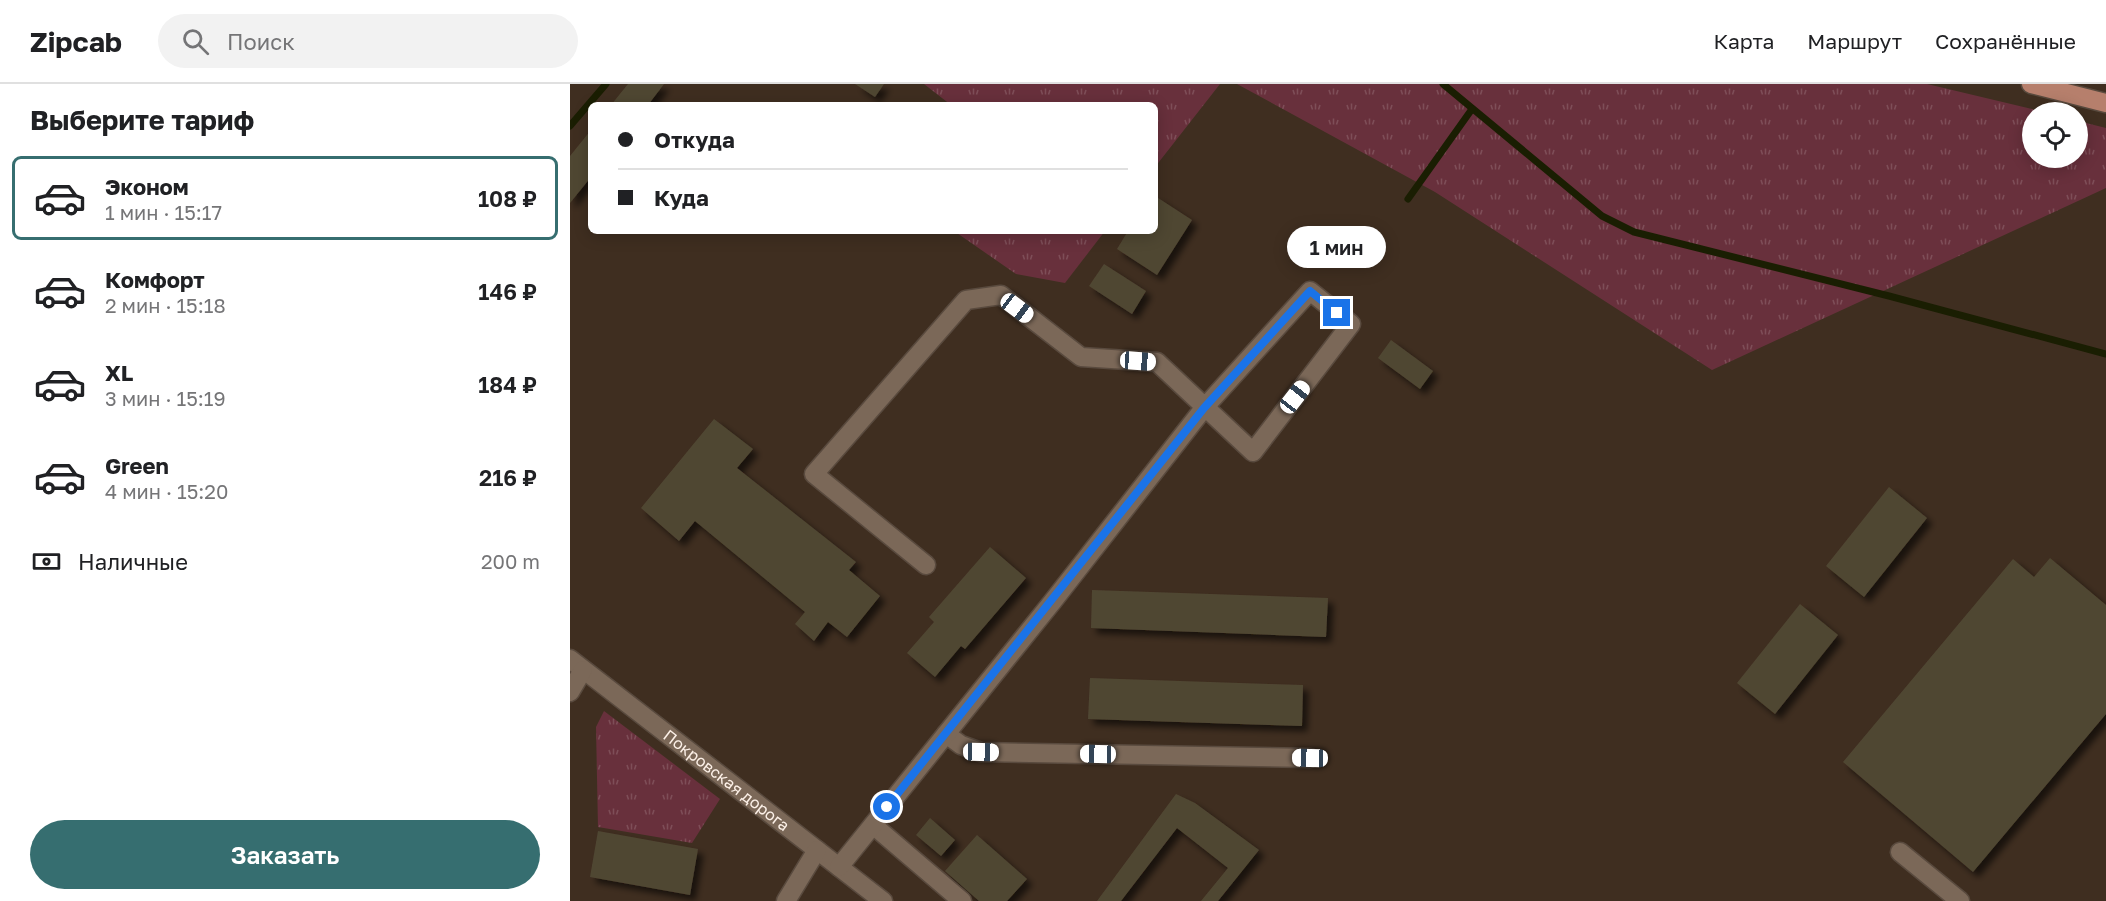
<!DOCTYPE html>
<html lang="ru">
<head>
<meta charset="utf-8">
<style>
  body { margin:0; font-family:"Golos Text",sans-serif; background:#f2f2f2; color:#202124; height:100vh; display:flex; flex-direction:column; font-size:22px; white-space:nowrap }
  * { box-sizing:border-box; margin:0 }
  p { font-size:20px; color:#757577 }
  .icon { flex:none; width:33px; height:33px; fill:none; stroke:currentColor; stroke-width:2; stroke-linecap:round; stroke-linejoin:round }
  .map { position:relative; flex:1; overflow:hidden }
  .panel { display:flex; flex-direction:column; background:#fff; width:570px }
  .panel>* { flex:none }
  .top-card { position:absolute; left:18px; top:18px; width:570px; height:132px; border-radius:9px; box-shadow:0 3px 15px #0003; display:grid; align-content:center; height:132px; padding:0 30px; background:#fff }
  .buttons { position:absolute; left:1452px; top:18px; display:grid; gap:12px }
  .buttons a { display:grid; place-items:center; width:66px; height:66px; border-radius:50%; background:#fff; box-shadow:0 3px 15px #0003; font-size:30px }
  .end { position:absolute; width:27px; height:27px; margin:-14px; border:8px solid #1a73e8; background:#fff; box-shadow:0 0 0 3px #fff }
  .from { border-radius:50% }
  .bubble { position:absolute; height:42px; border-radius:21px; background:#fff; box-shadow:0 3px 15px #0003; font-size:20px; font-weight:600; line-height:42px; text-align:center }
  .car { position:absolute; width:18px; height:36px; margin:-18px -9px; border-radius:8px; box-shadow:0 0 4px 2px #0007; background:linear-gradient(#fff 24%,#345 0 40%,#fff 0 76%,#345 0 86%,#fff 0) }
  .top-card b { display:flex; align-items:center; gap:21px; height:57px; font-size:22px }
  .top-card b+b { border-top:2px solid #e0e0e0 }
  .top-card i { width:15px; height:15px; background:#202124 }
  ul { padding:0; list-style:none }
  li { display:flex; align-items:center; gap:18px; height:84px; margin:0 12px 9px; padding:0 18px; border:3px solid transparent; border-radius:9px }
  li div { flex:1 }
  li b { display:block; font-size:22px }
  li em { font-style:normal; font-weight:600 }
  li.current { border-color:#366e70 }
  li>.icon { width:54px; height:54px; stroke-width:1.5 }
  h2 { padding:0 30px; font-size:27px; line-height:72px }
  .pay { display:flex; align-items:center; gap:15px; height:66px; padding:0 30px; font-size:22px }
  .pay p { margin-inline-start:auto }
  .primary-button { display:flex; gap:12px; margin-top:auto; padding:12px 30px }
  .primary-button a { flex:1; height:69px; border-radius:36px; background:#366e70; color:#fff; font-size:24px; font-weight:600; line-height:69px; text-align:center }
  header { display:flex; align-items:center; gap:36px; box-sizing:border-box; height:84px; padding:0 30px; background:#fff; border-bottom:2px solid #e0e0e0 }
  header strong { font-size:28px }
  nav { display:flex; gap:33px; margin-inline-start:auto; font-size:21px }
  .search { width:420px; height:54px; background:#f2f2f2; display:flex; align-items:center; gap:15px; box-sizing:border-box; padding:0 21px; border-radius:33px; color:#757577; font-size:22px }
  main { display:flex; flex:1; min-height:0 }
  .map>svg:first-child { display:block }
</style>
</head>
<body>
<header>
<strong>Zipcab</strong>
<div class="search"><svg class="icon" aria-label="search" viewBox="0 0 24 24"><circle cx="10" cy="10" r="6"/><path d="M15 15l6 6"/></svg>Поиск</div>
<nav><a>Карта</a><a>Маршрут</a><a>Сохранённые</a></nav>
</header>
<main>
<section class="panel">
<h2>Выберите тариф</h2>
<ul>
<li class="current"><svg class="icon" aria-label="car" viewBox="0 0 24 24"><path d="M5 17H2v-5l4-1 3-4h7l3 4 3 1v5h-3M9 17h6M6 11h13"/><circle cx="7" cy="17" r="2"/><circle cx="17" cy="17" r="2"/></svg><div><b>Эконом</b><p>1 мин · 15:17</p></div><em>108 ₽</em></li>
<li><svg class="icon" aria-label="car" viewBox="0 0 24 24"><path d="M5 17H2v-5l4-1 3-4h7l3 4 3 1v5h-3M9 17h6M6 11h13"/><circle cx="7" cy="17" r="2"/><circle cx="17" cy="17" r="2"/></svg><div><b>Комфорт</b><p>2 мин · 15:18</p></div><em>146 ₽</em></li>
<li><svg class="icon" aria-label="car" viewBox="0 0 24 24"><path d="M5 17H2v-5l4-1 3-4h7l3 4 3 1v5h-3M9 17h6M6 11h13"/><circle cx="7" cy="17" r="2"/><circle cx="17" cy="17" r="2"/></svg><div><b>XL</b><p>3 мин · 15:19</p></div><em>184 ₽</em></li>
<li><svg class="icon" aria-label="car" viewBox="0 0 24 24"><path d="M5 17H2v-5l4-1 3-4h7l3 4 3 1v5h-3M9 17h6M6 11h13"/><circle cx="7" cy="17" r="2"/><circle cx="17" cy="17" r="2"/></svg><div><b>Green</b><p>4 мин · 15:20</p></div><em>216 ₽</em></li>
</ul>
<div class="pay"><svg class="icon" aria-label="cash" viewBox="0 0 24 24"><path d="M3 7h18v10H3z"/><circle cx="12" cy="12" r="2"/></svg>Наличные<p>200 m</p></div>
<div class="primary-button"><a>Заказать</a></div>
</section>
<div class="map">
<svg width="1536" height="817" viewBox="0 0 1536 817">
  <defs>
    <pattern id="grass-tufts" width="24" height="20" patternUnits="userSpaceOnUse" patternTransform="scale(1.5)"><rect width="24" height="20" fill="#68303c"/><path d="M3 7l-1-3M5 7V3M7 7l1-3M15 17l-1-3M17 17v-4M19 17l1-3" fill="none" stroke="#7e4e58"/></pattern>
    <filter id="shadow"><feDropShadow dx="5.5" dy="5.5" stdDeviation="3" flood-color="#0009"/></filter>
  </defs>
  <rect width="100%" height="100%" fill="#3f2e20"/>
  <g fill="url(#grass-tufts)">
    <path d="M 354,0 L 650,0 L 585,83 L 585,21 L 381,21 Z"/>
    <path d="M 667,0 L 1357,0 L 1474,28 L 1462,28 L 1462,74 L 1508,74 L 1508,37 L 1536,44 L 1536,104 L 1142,286 L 865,108 Z"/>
    <path d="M 384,147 L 535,147 L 495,199 L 446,190 Z"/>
    <path d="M 34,627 L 150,715 L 122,759 L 28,743 L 26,643 Z"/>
  </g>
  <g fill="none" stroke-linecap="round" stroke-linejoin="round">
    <g stroke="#1a1e02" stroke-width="7">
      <path d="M 873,0 L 1032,132 L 1064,148 L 1319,212 L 1536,270"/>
      <path d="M 0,42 L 36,0"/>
      <path d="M 838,115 L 902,25"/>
    </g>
  </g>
  <g fill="#504733" filter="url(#shadow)">
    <path d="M 58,0 L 94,0 L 78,21 L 41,21 Z"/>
    <path d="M 285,0 L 314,0 L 305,13 Z"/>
    <path d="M 21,46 L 21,93 L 0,119 L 0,72 Z"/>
    <path d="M 585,112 L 622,136 L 587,191 L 547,165 L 558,147 L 585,147 Z"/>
    <path d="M 534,180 L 576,207 L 562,230 L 519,202 Z"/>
    <path d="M 821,256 L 863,287 L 850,305 L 808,274 Z"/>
    <path d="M 144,335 L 183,365 L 167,384 L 286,478 L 279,486 L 310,512 L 277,553 L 258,538 L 244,557 L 225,540 L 235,528 L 125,437 L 109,457 L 71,424 Z"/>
    <path d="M 1319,403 L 1357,434 L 1294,513 L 1256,482 Z"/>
    <path d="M 420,463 L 456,494 L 395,565 L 391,562 L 365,593 L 337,569 L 364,538 L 359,533 Z"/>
    <path d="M 1480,474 L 1536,521 L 1536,630 L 1403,788 L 1273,678 L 1443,475 L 1464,493 Z"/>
    <path d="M 522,506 L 758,514 L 756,553 L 521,544 Z"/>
    <path d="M 1230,520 L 1268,551 L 1205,630 L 1167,599 Z"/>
    <path d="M 520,594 L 733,601 L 732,642 L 518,635 Z"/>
    <path d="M 606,710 L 625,719 L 689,766 L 648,817 L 631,817 L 658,784 L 607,744 L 551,817 L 527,817 Z"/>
    <path d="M 360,734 L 385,756 L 371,772 L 346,751 Z"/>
    <path d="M 28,747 L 128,765 L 120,811 L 20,793 Z"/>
    <path d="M 407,751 L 457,795 L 437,817 L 409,817 L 375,787 Z"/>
  </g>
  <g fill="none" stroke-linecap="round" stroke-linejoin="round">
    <defs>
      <g id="minor">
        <path id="s1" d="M 0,575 L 313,817"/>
        <path d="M 0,608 L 13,586"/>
        <path d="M 376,650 L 391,661 L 411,668 L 740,674"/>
        <path d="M 303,741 L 392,817"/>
        <path d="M 1330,768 L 1390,817"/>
        <path d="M 269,783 L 483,517 L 634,324 L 740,207 L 781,240 L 683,368 L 587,278 L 511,273 L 431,211 L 396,216 L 244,390 L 356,481"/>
        <path d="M 216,817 L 247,766"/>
      </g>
      <path id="major" d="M 1461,0 L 1536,19"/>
    </defs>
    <use href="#minor" stroke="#594a3e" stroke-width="21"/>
    <use href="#major" stroke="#594a3e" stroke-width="21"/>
    <use href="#minor" stroke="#7b6858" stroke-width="18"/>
    <use href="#major" stroke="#b67f6c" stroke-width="18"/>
  </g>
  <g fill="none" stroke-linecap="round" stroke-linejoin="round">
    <path stroke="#1a73e8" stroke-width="8" d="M 317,723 L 634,324 L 740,207 L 767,229"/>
  </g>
  <g text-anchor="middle" stroke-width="4.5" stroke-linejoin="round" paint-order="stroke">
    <g font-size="16" fill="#fcf0e7" stroke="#342416">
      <text dy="6" stroke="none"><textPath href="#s1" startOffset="198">Покровская дорога</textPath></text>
    </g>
  </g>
</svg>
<div class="buttons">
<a><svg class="icon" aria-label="locate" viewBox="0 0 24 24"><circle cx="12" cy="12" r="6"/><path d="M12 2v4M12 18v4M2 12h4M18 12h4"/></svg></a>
</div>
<i class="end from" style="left:317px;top:723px"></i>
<i class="end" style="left:767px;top:229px"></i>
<div class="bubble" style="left:717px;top:142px;width:99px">1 мин</div>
<i class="car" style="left:447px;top:224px;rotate:127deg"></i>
<i class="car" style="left:568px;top:277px;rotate:94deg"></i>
<i class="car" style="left:725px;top:313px;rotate:38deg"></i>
<i class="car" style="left:411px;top:668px;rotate:91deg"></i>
<i class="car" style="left:528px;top:670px;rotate:271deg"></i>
<i class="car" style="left:740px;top:674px;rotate:271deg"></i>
<div class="top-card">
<b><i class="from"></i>Откуда</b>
<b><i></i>Куда</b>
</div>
</div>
</main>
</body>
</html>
